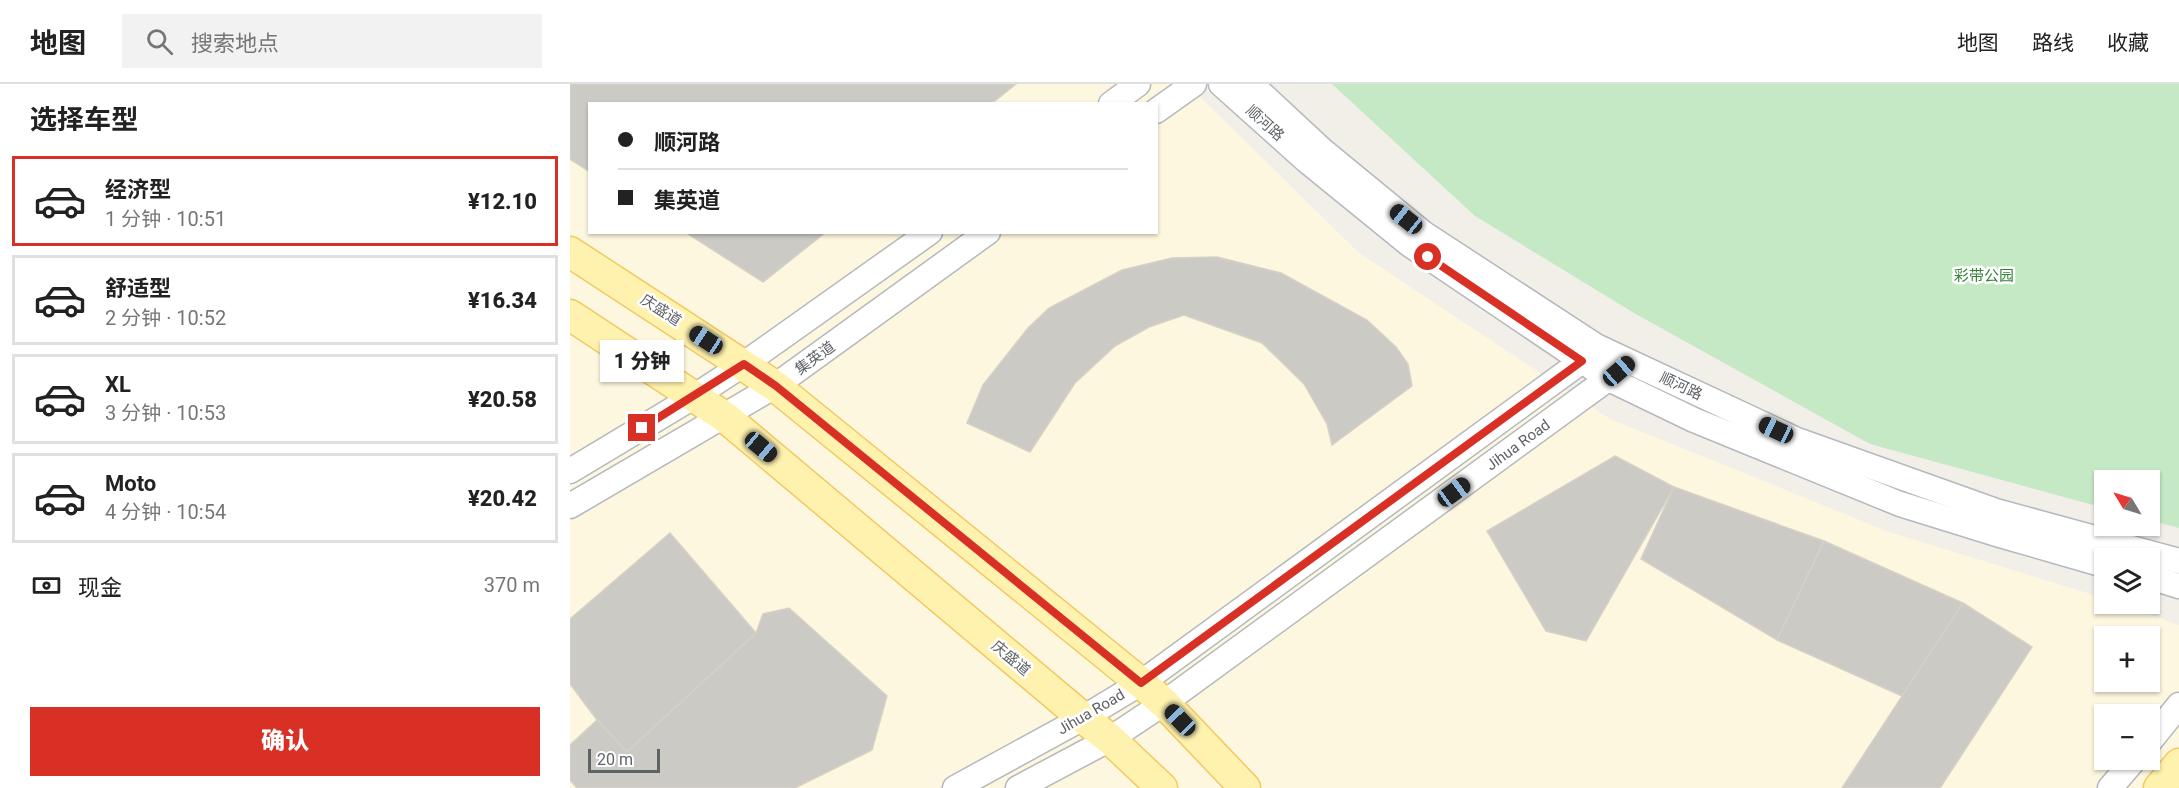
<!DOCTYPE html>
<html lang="zh">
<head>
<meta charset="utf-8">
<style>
  body { margin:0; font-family:Roboto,"Noto Sans SC",sans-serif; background:#f2f2f2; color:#222; height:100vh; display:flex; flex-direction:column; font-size:22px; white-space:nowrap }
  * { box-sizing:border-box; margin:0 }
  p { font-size:20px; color:#767676 }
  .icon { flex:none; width:33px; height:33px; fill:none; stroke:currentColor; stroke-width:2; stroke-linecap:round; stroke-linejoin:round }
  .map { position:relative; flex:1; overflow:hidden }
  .sheet { display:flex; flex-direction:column; background:#fff; width:570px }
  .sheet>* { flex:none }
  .top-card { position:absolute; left:18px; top:18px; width:570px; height:132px; border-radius:0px; box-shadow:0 2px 4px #0004; display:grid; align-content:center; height:132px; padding:0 30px; background:#fff }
  .needle { width:39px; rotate:308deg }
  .buttons { position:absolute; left:1524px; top:386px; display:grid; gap:12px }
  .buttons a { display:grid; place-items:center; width:66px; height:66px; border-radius:0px; background:#fff; box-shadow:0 2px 4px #0004; font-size:30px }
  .scale { position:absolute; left:18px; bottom:15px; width:72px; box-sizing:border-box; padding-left:6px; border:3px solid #5f6368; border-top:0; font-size:16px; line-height:21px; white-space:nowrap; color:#5f6368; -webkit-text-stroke:4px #fff; paint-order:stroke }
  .end { position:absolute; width:27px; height:27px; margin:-14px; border:8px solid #d93025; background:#fff; box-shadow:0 0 0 3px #fff }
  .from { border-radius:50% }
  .bubble { position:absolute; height:42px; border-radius:0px; background:#fff; box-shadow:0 2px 4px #0004; font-size:20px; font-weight:800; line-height:42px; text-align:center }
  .car { position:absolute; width:18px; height:36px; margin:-18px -9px; border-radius:8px; box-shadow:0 0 4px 2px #0007; background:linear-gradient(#222 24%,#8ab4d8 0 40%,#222 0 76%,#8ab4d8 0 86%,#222 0) }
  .top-card b { display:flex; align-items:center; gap:21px; height:57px; font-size:22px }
  .top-card b+b { border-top:2px solid #e0e0e0 }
  .top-card i { width:15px; height:15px; background:#222 }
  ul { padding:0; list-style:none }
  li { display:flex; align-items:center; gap:18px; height:90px; margin:0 12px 9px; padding:0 18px; border:3px solid #e0e0e0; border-radius:0px }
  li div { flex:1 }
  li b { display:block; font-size:22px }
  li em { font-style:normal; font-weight:800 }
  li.on { border-color:#d93025 }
  li>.icon { width:54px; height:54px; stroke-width:1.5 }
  h2 { padding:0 30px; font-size:27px; line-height:72px }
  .pay { display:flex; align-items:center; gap:15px; height:66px; padding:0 30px; font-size:22px }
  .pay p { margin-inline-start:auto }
  .cta { display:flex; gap:12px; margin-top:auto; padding:12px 30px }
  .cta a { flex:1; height:69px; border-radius:0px; background:#d93025; color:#fff; font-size:24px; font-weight:800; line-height:69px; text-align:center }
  header { display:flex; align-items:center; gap:36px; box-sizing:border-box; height:84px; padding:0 30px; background:#fff; border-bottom:2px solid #e0e0e0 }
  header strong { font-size:28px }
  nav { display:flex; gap:33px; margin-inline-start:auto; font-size:21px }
  .search { width:420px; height:54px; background:#f2f2f2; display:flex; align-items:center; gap:15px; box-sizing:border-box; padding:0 21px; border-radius:0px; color:#767676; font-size:22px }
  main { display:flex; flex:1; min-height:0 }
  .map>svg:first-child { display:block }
</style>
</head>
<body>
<header>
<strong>地图</strong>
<div class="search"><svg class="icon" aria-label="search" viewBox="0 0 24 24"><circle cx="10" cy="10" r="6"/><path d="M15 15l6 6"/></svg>搜索地点</div>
<nav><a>地图</a><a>路线</a><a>收藏</a></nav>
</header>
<main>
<section class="sheet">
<h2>选择车型</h2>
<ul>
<li class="on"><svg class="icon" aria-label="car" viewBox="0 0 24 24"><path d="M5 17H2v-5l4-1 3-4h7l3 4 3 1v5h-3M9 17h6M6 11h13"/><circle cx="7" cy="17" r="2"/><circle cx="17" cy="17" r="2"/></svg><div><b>经济型</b><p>1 分钟 · 10:51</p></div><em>¥12.10</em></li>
<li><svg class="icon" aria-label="car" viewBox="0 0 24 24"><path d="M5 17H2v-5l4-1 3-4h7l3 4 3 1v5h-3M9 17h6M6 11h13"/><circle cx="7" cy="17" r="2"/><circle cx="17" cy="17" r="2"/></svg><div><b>舒适型</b><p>2 分钟 · 10:52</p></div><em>¥16.34</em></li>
<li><svg class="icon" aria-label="car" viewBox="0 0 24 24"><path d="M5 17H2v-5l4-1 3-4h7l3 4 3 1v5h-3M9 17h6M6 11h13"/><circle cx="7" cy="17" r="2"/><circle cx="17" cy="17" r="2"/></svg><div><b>XL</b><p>3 分钟 · 10:53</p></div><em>¥20.58</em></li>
<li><svg class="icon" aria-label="car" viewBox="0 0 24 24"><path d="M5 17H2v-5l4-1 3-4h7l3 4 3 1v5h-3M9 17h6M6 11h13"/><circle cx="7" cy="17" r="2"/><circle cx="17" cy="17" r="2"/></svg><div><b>Moto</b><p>4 分钟 · 10:54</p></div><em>¥20.42</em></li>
</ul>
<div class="pay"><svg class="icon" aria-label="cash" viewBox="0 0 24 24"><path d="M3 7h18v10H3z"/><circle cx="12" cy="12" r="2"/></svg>现金<p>370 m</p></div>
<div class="cta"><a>确认</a></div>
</section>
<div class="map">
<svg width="1609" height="704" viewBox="0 0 1609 704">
  <rect width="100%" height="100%" fill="#f1efe8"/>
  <path fill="#fef7e0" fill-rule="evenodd" d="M 0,0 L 617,0 L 789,169 L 1040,335 L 1319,448 L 1534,514 L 1534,519 L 1550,519 L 1609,541 L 1609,704 L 0,704 ZM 20,20 L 586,20 L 586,148 L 20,148 ZM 1534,552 L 1580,552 L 1580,597 L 1534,597 ZM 1534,630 L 1580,630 L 1580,675 L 1534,675 Z"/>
  <path fill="#c5e8c5" d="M 762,0 L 1609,0 L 1609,444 L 1580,436 L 1580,396 L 1534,396 L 1534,424 L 1300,360 L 1064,229 L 905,132 Z"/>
  <g fill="#cccac5" stroke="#d6d1c6" stroke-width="1.5">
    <path d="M 0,0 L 446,0 L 421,20 L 20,20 L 20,88 L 0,75 Z"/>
    <path d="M 115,148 L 256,148 L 193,198 Z"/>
    <path d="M 647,173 L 711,189 L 797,236 L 826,263 L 838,280 L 842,302 L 762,361 L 757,340 L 734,300 L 692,259 L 614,231 L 579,243 L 545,262 L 505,299 L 460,368 L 397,339 L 413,301 L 458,244 L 479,224 L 552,186 L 602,174 Z"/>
    <path d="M 1045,372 L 1104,403 L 1016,557 L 976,547 L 917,447 Z"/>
    <path d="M 1104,403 L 1254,457 L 1207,556 L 1071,475 Z"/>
    <path d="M 100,449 L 186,549 L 57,668 L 27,636 L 0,600 L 0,535 Z"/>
    <path d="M 1254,457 L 1393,519 L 1332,612 L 1207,556 Z"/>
    <path d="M 1393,519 L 1462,563 L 1370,704 L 1272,704 Z"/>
    <path d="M 219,524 L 317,612 L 302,666 L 225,704 L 7,704 L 0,696 L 0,661 L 27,636 L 57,668 L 186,549 L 193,530 Z"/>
  </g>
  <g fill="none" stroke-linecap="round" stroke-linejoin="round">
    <defs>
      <g id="minor">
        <path d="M 651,0 L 737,77 L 839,160 L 1039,295 L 1124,336 L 1330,420 L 1430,451 L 1534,481"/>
        <path d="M 681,0 L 752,66 L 853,149 L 1026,262 L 1227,356 L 1426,427 L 1609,477"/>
        <path d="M 541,20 L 568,0"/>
        <path d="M 586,27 L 624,0"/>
        <path d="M 0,387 L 125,312 L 174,280 L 360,148"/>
        <path d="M 0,422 L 205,302 L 418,148"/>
        <path d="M 1580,493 L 1609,502"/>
        <path d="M 1580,657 L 1609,621"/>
        <path d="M 385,704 L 513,634 L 571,599 L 1012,277 L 1022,266"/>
        <path d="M 448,704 L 540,655 L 594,619 L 1050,286"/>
        <path d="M 1540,704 L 1565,675"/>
      </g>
      <g id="major">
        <path d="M 0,168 L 205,302 L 571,599 L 594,619 L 675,704"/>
        <path d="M 0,231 L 155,333 L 513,634 L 540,655 L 592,704"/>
        <path d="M 1589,704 L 1609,680"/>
      </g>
    </defs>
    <use href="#minor" stroke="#b5b8bc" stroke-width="27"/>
    <use href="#major" stroke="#f2c960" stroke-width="33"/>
    <use href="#minor" stroke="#fff" stroke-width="24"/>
    <use href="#major" stroke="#fff2af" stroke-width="30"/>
  </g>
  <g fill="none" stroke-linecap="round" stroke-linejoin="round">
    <path stroke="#d93025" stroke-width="8" d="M 72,344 L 174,280 L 206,302 L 571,599 L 1012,277 L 858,173"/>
  </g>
  <g text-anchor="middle" stroke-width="5" stroke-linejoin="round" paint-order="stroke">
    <g font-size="15" fill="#5f6368" stroke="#fff">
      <text transform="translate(695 39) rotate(42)" y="5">顺河路</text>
      <text transform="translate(91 226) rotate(33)" y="5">庆盛道</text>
      <text transform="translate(245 274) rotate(-36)" y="5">集英道</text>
      <text transform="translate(1111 302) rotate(25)" y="5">顺河路</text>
      <text transform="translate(948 361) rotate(-36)" y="5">Jihua Road</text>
      <text transform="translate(441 574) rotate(40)" y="5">庆盛道</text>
      <text transform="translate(521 628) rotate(-30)" y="5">Jihua Road</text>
    </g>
    <g font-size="15" fill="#348238" stroke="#fff">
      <text x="1414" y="197">彩带公园</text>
    </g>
  </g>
</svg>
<div class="buttons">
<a><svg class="needle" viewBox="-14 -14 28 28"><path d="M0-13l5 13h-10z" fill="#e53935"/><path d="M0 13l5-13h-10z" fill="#767676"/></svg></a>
<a><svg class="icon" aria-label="layers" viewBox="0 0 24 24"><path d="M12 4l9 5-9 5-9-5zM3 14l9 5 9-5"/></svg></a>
<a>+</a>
<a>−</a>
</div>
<div class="scale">20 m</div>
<i class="end from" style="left:858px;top:173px"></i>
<i class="end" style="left:72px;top:344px"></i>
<div class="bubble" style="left:30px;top:256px;width:84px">1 分钟</div>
<i class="car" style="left:836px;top:135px;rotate:309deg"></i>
<i class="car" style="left:136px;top:256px;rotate:303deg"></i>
<i class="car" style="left:1049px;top:287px;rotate:49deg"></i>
<i class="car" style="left:1206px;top:346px;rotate:295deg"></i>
<i class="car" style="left:191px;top:363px;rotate:130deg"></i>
<i class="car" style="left:884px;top:408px;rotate:54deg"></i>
<i class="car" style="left:610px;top:636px;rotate:316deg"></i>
<div class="top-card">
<b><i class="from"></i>顺河路</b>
<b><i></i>集英道</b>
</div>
</div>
</main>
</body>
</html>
